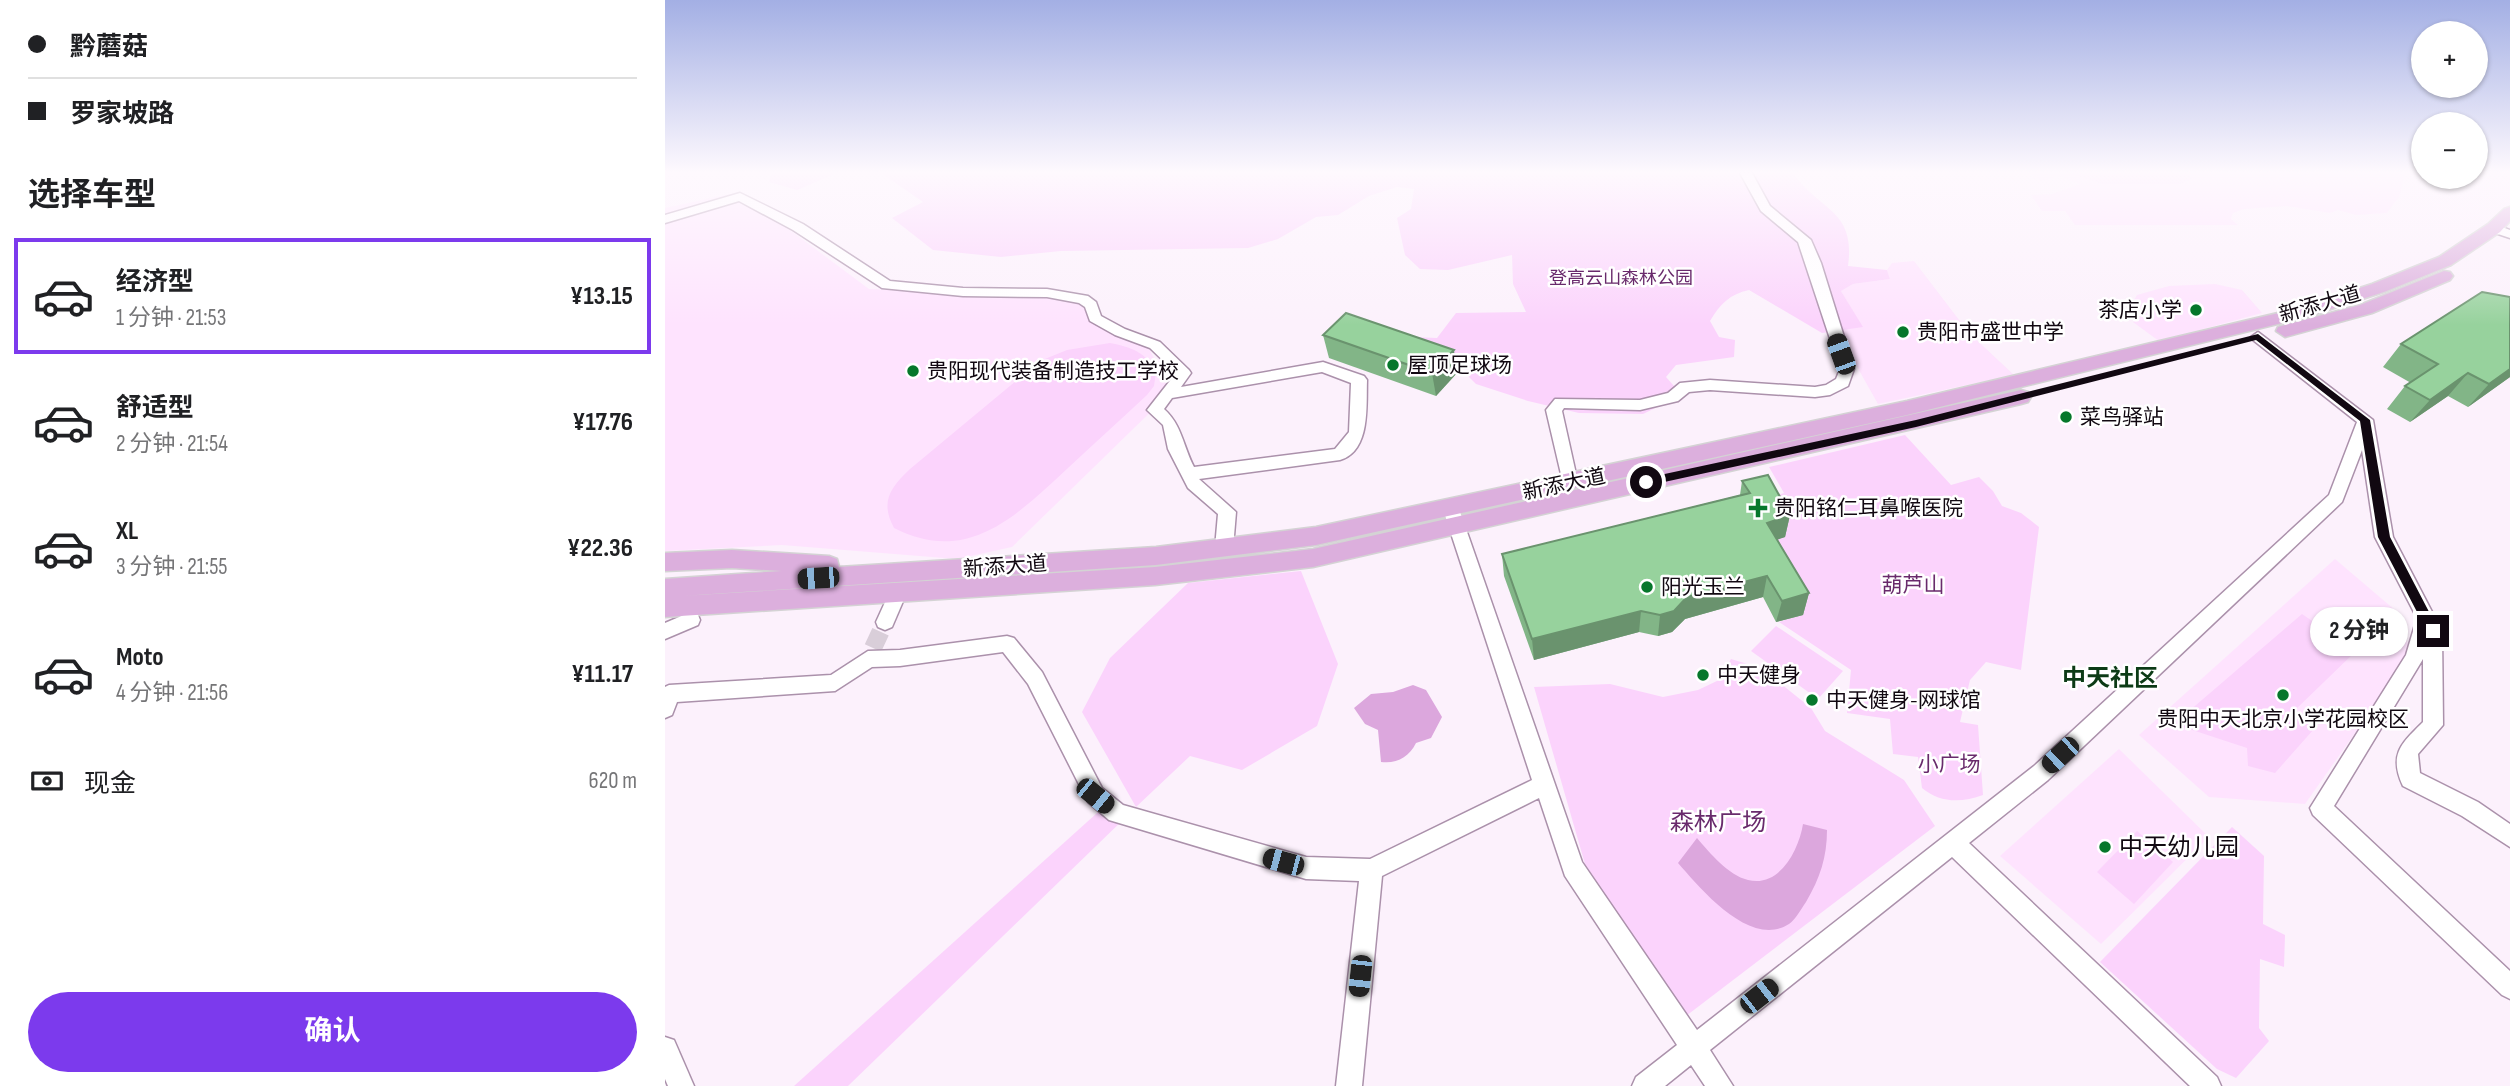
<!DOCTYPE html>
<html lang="zh">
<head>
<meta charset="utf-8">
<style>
  body { margin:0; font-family:"Sofia Sans Condensed","Noto Sans SC",sans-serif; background:#f6f6f6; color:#202124; height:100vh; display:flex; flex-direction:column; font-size:26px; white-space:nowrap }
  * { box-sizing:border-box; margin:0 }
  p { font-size:23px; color:#757577 }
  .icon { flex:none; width:38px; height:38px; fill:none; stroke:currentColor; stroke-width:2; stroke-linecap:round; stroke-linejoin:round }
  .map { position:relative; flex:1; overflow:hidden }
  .sheet { display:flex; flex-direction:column; background:#fff; width:665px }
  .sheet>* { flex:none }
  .guide { display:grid; align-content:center; height:154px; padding:0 28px; background:#fff }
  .tools { position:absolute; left:1746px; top:21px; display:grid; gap:14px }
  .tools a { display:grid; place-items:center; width:77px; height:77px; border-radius:50%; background:#fff; box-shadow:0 2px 5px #0004; font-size:35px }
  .end { position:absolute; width:32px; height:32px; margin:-16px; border:9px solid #110811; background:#fff; box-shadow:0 0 0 4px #fff }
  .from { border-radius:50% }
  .bubble { position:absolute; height:49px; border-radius:24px; background:#fff; box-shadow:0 2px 5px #0004; font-size:23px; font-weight:700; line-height:49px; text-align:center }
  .car { position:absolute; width:21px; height:42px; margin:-21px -10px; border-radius:9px; box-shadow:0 0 5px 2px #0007; background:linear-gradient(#222 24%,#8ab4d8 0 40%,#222 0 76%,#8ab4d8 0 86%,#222 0) }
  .guide b { display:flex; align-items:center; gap:24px; height:66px; font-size:26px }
  .guide b+b { border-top:2px solid #e0e0e0 }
  .guide i { width:18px; height:18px; background:#202124 }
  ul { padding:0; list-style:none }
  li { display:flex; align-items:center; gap:21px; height:116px; margin:0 14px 10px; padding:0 14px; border:4px solid transparent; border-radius:0px }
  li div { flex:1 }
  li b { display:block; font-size:26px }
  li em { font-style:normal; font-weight:700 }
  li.active { border-color:#7c3aed }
  li>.icon { width:63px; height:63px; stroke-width:1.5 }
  h2 { padding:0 28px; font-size:32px; line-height:84px }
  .pay { display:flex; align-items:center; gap:18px; height:77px; padding:0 28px; font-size:26px }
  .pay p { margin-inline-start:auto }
  .primary-button { display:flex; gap:14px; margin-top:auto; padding:14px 28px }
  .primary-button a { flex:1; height:80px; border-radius:42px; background:#7c3aed; color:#fff; font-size:28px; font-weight:700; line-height:80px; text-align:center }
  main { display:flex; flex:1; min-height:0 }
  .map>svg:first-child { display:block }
</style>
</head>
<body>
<main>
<section class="sheet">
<div class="guide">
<b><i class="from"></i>黔蘑菇</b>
<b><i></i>罗家坡路</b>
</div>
<h2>选择车型</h2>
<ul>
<li class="active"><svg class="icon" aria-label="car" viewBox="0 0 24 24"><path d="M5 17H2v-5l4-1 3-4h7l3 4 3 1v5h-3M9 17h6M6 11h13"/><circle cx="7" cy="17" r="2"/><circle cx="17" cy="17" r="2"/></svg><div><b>经济型</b><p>1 分钟 · 21:53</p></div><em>¥13.15</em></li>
<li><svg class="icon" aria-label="car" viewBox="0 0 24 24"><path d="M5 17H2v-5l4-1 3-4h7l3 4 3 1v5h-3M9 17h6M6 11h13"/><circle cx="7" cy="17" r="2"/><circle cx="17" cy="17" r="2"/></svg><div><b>舒适型</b><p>2 分钟 · 21:54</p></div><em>¥17.76</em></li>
<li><svg class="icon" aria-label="car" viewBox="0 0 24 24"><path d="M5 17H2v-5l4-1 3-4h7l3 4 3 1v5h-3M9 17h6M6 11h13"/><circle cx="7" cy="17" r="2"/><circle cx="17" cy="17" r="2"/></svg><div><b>XL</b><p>3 分钟 · 21:55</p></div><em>¥22.36</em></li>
<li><svg class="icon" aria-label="car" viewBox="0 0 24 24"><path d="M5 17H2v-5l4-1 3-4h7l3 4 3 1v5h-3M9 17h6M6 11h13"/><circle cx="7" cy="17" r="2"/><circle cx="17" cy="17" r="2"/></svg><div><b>Moto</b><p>4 分钟 · 21:56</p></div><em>¥11.17</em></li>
</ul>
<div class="pay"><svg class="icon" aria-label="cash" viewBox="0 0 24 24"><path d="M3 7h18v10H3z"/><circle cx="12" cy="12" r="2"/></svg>现金<p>620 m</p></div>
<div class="primary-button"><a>确认</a></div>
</section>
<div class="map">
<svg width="1845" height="1086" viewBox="0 0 1845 1086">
  <rect width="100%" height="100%" fill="#fcf1fc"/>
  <g fill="#fee3fe">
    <path d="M 1343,173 L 1403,173 L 1437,184 L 1516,184 L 1527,179 L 1523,173 L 1759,173 L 1759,176 L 1740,174 L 1734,197 L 1722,213 L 1691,215 L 1673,210 L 1665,213 L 1622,206 L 1579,209 L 1568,213 L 1566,219 L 1573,225 L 1410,225 L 1400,211 L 1377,211 L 1366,195 L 1387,194 L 1415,184 L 1395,176 L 1377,181 L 1367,174 Z"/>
    <path d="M 74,192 L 204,289 L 363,295 L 409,301 L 485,350 L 505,393 L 347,547 L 292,559 L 117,545 L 0,551 L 0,208 Z"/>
    <path d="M 1249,261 L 1304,333 L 1349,375 L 1213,404 L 1172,331 L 1197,326 L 1176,291 L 1188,284 L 1225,279 L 1222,270 L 1227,263 Z"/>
    <path d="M 1550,284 L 1577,290 L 1597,313 L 1494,341 L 1468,322 L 1474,318 L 1464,308 L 1472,295 L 1504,286 Z"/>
    <path d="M 1670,559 L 1737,616 L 1745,655 L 1640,804 L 1544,797 L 1474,735 Z"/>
    <path d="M 1454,749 L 1544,837 L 1436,944 L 1335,856 Z"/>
  </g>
  <g fill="#fbd3fc">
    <path d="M 107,173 L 172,173 L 132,190 L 104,182 Z"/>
    <path d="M 216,173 L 1128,173 C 1154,211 1191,209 1183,266 L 1222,270 L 1225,279 L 1188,284 L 1176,291 L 1198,327 L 1157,333 L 1084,290 C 1065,294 1055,304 1045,321 L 1054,337 L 1070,340 L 1069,357 L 1011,365 L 1001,377 L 1017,395 L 978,414 L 914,413 L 863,401 L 811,384 L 799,372 L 712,341 L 748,337 L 772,338 L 791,313 L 861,312 L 848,284 L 847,255 L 783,270 L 755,269 L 740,255 L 732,218 L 746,209 L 749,189 L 732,187 L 704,196 L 673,215 L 651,217 L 613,239 L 583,248 L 396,251 L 336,257 L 268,250 L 227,218 L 258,202 Z"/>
    <path d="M 1403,173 L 1523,173 L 1527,179 L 1516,184 L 1437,184 Z"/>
    <path d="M 445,343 C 466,347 481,352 491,372 L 489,386 L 482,395 C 456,419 429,444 403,468 C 352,515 303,566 229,528 C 215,502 225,488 245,469 L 375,361 L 402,350 Z"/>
    <path d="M 1240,435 L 1286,485 L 1314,477 L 1328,491 L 1337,506 L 1356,513 L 1374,527 L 1356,670 L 1321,662 L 1305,680 L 1295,722 L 1313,725 L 1318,795 C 1296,803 1275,803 1257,788 L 1253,757 L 1228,754 L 1225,719 L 1182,713 L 1186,670 L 1114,622 L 1138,614 L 1098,545 L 1102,499 L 1119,493 L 1104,467 Z"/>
    <path d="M 636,571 L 673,664 L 652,726 L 577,770 L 525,756 L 471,807 L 417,712 L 445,658 L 523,583 Z"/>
    <path d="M 1637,614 L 1691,651 L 1629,711 L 1649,729 L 1610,773 L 1583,766 L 1582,748 L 1509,724 Z"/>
    <path d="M 1111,626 L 1178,671 L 1153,699 L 1086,651 Z"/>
    <path d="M 1066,659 L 1089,666 L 1110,679 L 1146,708 L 1160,731 L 1239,780 L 1270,826 L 1021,1016 L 920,864 L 869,687 L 945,684 L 998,697 L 1033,690 L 1054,680 Z"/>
    <path d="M 442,804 L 462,816 L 183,1086 L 129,1086 Z"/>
    <path d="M 1567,827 L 1599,856 L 1598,924 L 1620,935 L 1619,967 L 1595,959 L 1594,1028 L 1604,1041 L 1571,1078 L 1552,1069 L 1435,962 Z"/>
    <path d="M 1472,831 L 1508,862 L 1469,904 L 1432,872 Z"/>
  </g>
  <g fill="#dca7dd">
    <path d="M 748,685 L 761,690 L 777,717 L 766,738 L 751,743 C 744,757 732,764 716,762 L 713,730 L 700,724 L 689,708 L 706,694 L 728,692 Z"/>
    <path d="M 1138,824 L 1162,830 C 1162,857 1155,878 1141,902 C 1136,909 1131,919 1124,924 C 1085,949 1035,888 1013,863 L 1032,838 C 1045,853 1063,875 1083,880 C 1115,888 1134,849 1138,824 Z"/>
  </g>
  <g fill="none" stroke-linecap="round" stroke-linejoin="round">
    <path stroke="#d9ced9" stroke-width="18" stroke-dasharray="18 9" stroke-linecap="butt" d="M 208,648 L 220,622"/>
    <defs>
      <g id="minor">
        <path d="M 1075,173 L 1087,173 L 1105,206 L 1146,240 L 1156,263 L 1189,369 L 1183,386 L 1165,395 L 1150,397 L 1045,390 L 1024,392 L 1013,401 L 975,410 L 899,408 L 897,411 L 913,483 L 905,489 L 899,487 L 881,410 L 890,399 L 975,400 L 1003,393 L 1015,383 L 1045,380 L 1150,387 L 1161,385 L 1171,379 L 1175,369 L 1133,242 L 1096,211 Z"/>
        <path d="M 75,193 L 138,224 L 225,281 L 298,288 L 382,289 L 423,296 L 431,302 L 436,316 L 460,329 L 495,342 L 524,370 L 526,373 L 516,387 L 658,362 L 699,376 L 702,380 C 701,405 706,451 675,460 L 534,479 L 571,512 L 568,548 L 565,553 L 553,553 L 550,548 L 553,514 L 523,488 L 503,449 L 498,425 L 482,410 L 511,373 L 485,348 L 450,335 L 425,321 L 420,307 L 414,303 L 382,297 L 298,296 L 217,288 L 128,230 L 74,201 L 0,223 L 0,215 ZM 657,372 L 686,383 L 684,432 L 670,449 L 529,467 C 518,446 517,425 499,409 L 507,398 Z"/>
        <path d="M 1829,224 L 1845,230 L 1845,238 L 1824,231 L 1823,228 Z"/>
        <path d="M 1593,332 L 1708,420 L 1728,537 L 1777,631 L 1778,725 L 1753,754 L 1755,773 L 1813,802 L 1845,824 L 1845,847 L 1797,816 L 1738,786 C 1723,754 1737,743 1758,722 L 1758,659 L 1669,806 L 1845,971 L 1845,999 L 1837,995 L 1648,815 L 1645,808 L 1741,655 L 1752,618 L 1710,537 L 1697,450 L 1677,502 L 1383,780 L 1304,843 L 1552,1077 L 1556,1086 L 1525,1086 L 1287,857 L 1045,1050 L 1068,1086 L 1040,1086 L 1026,1065 L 1000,1086 L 967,1086 L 971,1077 L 1012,1045 L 900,876 L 874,798 L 717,876 L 697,1086 L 671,1086 L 694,881 L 641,879 L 444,820 L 423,802 L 363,684 L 338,652 L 235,666 L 207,667 L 170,691 L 12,702 L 7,715 L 0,718 L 0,687 L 4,685 L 166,675 L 203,651 L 235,650 L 342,636 L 349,638 L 377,672 L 437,788 L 458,805 L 641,857 L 705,859 L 867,780 L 778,509 L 780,505 L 792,505 L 794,509 L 917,862 L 1032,1030 L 1369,766 L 1664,495 L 1692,422 L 1588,340 L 1586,337 Z"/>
        <path d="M 233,585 L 239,587 L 242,592 L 227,627 L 220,630 L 213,627 L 211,622 L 227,587 Z"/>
        <path d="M 26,612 L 33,615 L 35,620 L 33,625 L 0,639 L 0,623 Z"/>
        <path d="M 0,1037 L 9,1040 L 29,1086 L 3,1086 L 0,1079 Z"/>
      </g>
      <g id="major">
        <path d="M 1845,207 L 1845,221 L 1835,232 L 1786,265 L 1719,292 L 1641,317 L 1242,415 L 651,545 L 491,565 L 16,596 L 490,567 L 648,549 L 1356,390 L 1363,392 L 1366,397 L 1363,402 L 1356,404 L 648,567 L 490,585 L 0,617 L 0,579 L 117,571 L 67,568 L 0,571 L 0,553 L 67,550 L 164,556 L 172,559 L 174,567 L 491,547 L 651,527 L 1242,401 L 1630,309 L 1707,284 L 1774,257 L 1823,224 L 1839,209 Z"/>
        <path d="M 1779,271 L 1785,272 L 1788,276 L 1785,280 L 1707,313 L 1620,337 L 1611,331 L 1613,327 L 1695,305 Z"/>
      </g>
    </defs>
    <use href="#minor" stroke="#ab91ab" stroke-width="3"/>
    <use href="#major" stroke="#d4d3d4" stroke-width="3"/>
    <use href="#minor" fill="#fff" fill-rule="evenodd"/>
    <use href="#major" fill="#dcafdd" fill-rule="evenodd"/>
  </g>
  <g fill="#82b587">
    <path d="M 658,335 L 792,373 L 771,396 L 664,358 Z"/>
    <path d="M 1736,344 L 1845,377 L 1803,407 L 1783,396 L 1745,422 L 1722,409 L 1740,386 L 1746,383 L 1718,367 Z"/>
    <path d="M 1077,481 L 1125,515 L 1120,537 L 1112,539 L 1144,593 L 1138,615 L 1111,622 L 1098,597 L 1020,619 L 1007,632 L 993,636 L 974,632 L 869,660 L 839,576 L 837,554 L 1075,495 Z"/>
  </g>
  <g fill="#6a936e">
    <path d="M 789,350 L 792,373 L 771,396 L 767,373 Z"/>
    <path d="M 1845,369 L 1845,377 L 1803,407 L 1824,384 Z"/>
    <path d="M 1803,373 L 1783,396 L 1745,422 L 1765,400 Z"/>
    <path d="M 1125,515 L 1120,537 L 1098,545 L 1102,523 Z"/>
    <path d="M 1102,576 L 1098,597 L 1020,619 L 1007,632 L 993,636 L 995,615 L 1022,597 Z"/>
    <path d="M 1144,593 L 1138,615 L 1111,622 L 1117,601 Z"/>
    <path d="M 976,611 L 974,632 L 869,660 L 867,639 Z"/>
  </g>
  <g fill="#97d29d" stroke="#6a936e" stroke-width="2">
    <path d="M 1817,292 L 1845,297 L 1845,369 L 1824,384 L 1803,373 L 1765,400 L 1740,386 L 1773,364 L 1736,344 Z"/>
    <path d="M 681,313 L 789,350 L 767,373 L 658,335 Z"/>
    <path d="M 1103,475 L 1125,515 L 1102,523 L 1144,593 L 1117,601 L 1102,576 L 1022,597 L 1009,611 L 995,615 L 976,611 L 867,639 L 837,554 L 1085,493 L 1077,481 Z"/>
  </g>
  <linearGradient id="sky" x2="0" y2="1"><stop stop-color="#a3afe4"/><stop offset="0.53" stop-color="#fef9fe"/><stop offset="1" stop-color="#fef9fe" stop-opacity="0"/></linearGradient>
  <rect width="1845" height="325" fill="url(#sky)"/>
  <path fill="#110811" d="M 1593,334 L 1705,420 L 1725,537 L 1774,631 L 1772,635 L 1764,635 L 1713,537 L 1695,421 L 1591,340 L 1251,427 L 981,486 L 976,482 L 981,478 L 1251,420 Z"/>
  <g fill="#06772b" stroke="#fff" stroke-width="2.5">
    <circle cx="1531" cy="310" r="7"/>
    <circle cx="1238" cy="332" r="7"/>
    <circle cx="728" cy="365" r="7"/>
    <circle cx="248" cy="371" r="7"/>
    <circle cx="1401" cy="417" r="7"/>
    <path d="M1089.5 497.5h7v7h7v7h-7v7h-7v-7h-7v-7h7z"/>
    <circle cx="982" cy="587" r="7"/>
    <circle cx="1038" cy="675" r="7"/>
    <circle cx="1618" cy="695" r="7"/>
    <circle cx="1147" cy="700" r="7"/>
    <circle cx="1440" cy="847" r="7"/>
  </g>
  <g text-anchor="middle" stroke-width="5" stroke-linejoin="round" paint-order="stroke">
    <g font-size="18" fill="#692a6c" stroke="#fff">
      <text x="956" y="284">登高云山森林公园</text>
    </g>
    <g font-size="21" fill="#110811" stroke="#fff">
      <text transform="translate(1655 304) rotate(-16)" y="7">新添大道</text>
      <text transform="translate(899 484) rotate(-12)" y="7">新添大道</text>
      <text transform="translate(340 566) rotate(-4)" y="7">新添大道</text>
    </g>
    <g font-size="21" fill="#110811" stroke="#fff" text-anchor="start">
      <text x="1517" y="317" text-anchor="end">茶店小学</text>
      <text x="1252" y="339">贵阳市盛世中学</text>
      <text x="742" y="372">屋顶足球场</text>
      <text x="262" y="378">贵阳现代装备制造技工学校</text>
      <text x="1415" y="424">菜鸟驿站</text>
      <text x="1109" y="515">贵阳铭仁耳鼻喉医院</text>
      <text x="996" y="594">阳光玉兰</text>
      <text x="1052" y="682">中天健身</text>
      <text x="1161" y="707">中天健身-网球馆</text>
      <text x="1618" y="726" text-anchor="middle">贵阳中天北京小学花园校区</text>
    </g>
    <g font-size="21" fill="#692a6c" stroke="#fff">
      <text x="1248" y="592">葫芦山</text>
      <text x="1284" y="771">小广场</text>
    </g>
    <g font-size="24" font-weight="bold" fill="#0c3b16" stroke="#fff">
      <text x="1445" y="686">中天社区</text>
    </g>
    <g font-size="24" fill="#692a6c" stroke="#fff">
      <text x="1053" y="830">森林广场</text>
    </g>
    <g font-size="24" fill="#110811" stroke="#fff" text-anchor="start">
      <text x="1454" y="855">中天幼儿园</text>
    </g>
  </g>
</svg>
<div class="tools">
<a>+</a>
<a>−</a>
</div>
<i class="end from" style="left:981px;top:482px"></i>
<i class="end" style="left:1768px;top:631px"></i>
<div class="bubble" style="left:1645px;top:607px;width:98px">2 分钟</div>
<i class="car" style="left:1176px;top:354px;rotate:340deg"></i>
<i class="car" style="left:153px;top:578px;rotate:266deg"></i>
<i class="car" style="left:1395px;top:755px;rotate:227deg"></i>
<i class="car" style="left:430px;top:796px;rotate:129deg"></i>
<i class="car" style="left:618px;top:862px;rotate:285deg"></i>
<i class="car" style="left:695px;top:976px;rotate:186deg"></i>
<i class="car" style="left:1094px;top:996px;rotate:52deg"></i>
</div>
</main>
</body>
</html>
